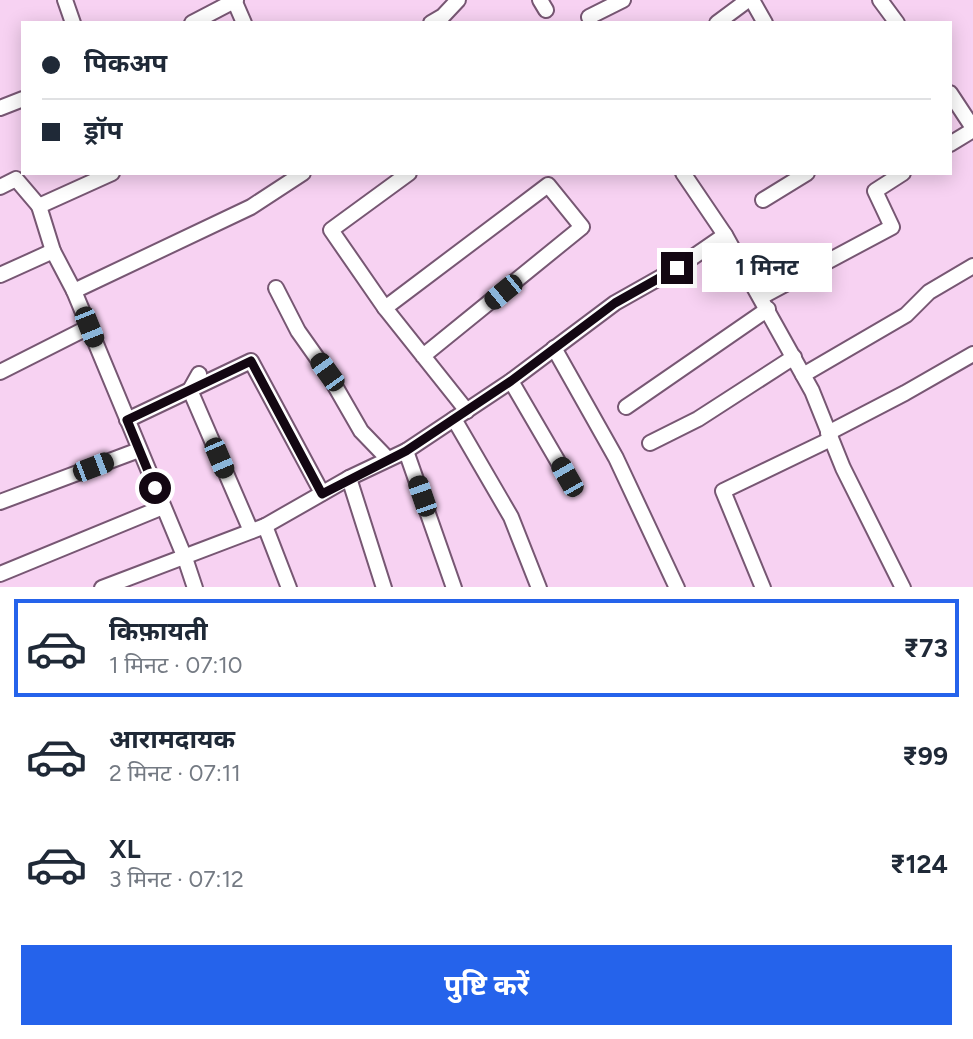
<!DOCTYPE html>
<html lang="hi">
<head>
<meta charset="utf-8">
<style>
  body { margin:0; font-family:Figtree,"Noto Sans Devanagari",sans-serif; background:#f2f2f3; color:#1f2937; height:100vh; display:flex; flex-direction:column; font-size:26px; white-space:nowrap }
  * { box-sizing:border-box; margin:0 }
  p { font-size:23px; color:#747a83 }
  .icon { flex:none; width:38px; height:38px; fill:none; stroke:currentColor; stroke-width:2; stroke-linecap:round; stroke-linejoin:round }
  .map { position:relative; height:587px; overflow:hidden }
  .side { display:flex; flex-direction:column; background:#fff; flex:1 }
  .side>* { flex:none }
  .hud { position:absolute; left:21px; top:21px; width:931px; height:154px; border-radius:0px; box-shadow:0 4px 18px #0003; display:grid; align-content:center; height:154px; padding:0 21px; background:#fff }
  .end { position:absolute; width:32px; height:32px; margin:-16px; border:9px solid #130712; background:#fff; box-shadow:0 0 0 4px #fff }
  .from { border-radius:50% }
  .bubble { position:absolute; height:49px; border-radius:0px; background:#fff; box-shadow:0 4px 18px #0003; font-size:23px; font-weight:700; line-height:49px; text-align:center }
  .car { position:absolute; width:21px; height:42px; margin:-21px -10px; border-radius:9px; box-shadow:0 0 5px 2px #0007; background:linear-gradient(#222 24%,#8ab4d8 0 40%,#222 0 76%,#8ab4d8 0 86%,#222 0) }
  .hud b { display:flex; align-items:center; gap:24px; height:66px; font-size:26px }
  .hud b+b { border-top:2px solid #e0e1e3 }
  .hud i { width:18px; height:18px; background:#1f2937 }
  ul { padding:12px 0 0; list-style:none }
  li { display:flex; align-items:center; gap:21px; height:98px; margin:0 14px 10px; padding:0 7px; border:4px solid transparent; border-radius:0px }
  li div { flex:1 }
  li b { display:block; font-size:26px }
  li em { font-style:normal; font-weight:700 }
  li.selected { border-color:#2563eb }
  li>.icon { width:63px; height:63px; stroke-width:1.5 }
  .button { display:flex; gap:14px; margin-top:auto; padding:14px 21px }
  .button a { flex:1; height:80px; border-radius:0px; background:#2563eb; color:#fff; font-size:28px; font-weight:700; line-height:80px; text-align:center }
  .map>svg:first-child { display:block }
</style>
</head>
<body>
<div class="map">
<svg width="973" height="588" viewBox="0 0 973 588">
  <rect width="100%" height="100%" fill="#f7d2f2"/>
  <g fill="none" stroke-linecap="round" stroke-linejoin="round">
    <defs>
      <g id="minor">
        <path d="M 65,0 L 73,23"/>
        <path d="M 234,0 L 244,23"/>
        <path d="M 540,0 L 546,10"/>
        <path d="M 752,0 L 765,23"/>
        <path d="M 880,0 L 897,23"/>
        <path d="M 589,17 L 623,0"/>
        <path d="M 192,23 L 236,0"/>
        <path d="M 431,23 L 443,16 L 458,0"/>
        <path d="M 717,23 L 748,0"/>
        <path d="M 950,93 L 973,128"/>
        <path d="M 0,108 L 23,99"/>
        <path d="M 950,144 L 973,130"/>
        <path d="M 683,173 L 725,235"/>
        <path d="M 0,187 L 16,179 L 39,206"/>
        <path d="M 763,200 L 807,173"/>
        <path d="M 0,275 L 53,251"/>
        <path d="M 276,288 L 298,331 L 327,372 L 361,431 L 388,459"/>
        <path d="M 74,291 L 53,251 L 39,206 L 112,173"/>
        <path d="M 761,297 L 892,227 L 875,191 L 903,173"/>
        <path d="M 385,308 L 331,230 L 409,173"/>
        <path d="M 89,327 L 74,291 L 251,207 L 303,173"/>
        <path d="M 554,348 L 616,458 L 677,588"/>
        <path d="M 423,356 L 582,227 L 548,185 L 385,308 L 467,411"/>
        <path d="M 0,372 L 89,327 L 185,558 L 195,588"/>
        <path d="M 199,374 L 190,390 L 251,531"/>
        <path d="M 803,375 L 906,315 L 929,292 L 973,266"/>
        <path d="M 511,381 L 567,477"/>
        <path d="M 626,407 L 768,309"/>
        <path d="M 454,419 L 511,517 L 539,588"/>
        <path d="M 127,420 L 251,361 L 322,493"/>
        <path d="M 828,433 L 905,393 L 973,354"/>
        <path d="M 650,443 L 698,419 L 794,357"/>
        <path d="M 406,451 L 511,381 L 615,303 L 677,268 L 725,235 L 812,391 L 843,468 L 903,588"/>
        <path d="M 349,478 L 406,451 L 454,588"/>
        <path d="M 0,502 L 139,450"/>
        <path d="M 265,526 L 289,588"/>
        <path d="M 0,574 L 163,507"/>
        <path d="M 102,588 L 265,526 L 349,478 L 384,588"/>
        <path d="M 763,588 L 723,491 L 831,439"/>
      </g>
    </defs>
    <use href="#minor" stroke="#775773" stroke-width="18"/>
    <use href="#minor" stroke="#fff" stroke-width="14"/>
  </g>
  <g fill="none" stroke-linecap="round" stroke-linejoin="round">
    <path stroke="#130712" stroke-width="9" d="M 155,488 L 127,420 L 251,361 L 322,494 L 406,451 L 511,381 L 615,303 L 677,268"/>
  </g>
</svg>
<i class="end from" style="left:155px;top:488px"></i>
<i class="end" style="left:677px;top:268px"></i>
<div class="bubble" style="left:702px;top:243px;width:130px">1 मिनट</div>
<i class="car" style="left:503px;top:292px;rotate:231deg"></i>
<i class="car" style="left:89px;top:327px;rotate:158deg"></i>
<i class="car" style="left:327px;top:372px;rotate:324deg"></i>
<i class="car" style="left:219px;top:458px;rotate:157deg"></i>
<i class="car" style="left:93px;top:467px;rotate:69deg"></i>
<i class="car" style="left:567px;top:477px;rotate:330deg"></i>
<i class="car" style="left:422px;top:496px;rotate:341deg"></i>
<div class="hud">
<b><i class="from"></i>पिकअप</b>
<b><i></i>ड्रॉप</b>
</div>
</div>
<section class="side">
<ul>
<li class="selected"><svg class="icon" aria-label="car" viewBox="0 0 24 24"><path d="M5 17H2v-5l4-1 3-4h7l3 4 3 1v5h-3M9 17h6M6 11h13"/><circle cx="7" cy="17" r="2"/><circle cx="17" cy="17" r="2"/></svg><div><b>किफ़ायती</b><p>1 मिनट · 07:10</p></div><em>₹73</em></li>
<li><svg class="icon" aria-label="car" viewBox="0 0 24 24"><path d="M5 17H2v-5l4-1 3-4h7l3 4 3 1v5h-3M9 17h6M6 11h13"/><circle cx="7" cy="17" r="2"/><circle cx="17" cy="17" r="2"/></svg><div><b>आरामदायक</b><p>2 मिनट · 07:11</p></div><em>₹99</em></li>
<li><svg class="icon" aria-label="car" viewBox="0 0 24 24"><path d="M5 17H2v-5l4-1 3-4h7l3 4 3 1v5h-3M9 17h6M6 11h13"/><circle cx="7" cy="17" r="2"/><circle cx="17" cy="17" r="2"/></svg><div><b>XL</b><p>3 मिनट · 07:12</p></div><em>₹124</em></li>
</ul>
<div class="button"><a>पुष्टि करें</a></div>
</section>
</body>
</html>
